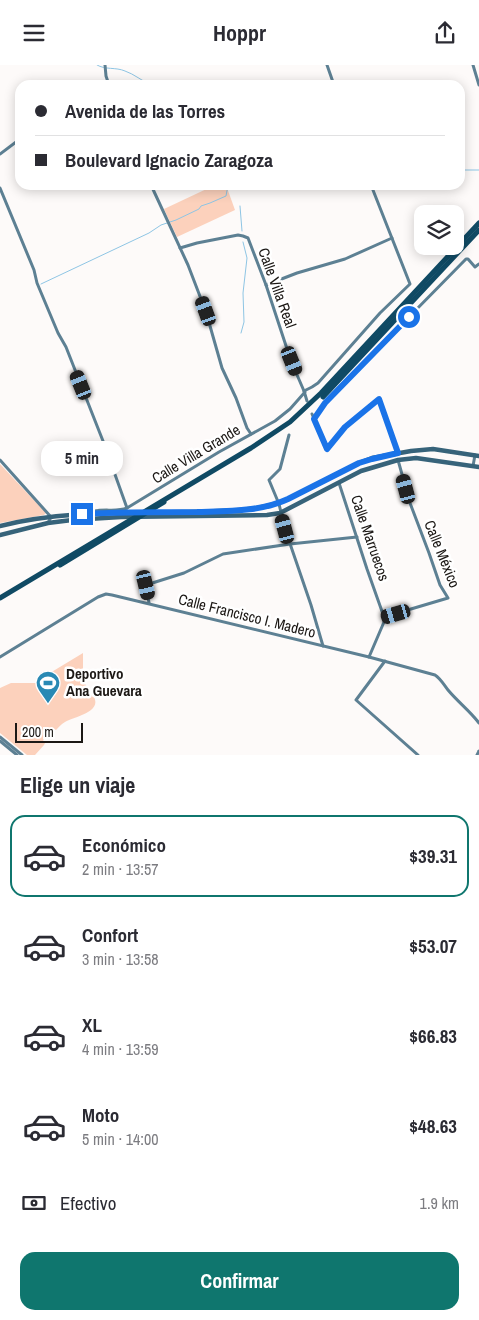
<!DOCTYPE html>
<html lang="es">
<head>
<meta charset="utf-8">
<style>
  body { margin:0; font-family:"Archivo Narrow",sans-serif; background:#f7f7f7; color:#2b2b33; height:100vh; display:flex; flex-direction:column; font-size:19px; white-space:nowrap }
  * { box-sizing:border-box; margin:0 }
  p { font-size:16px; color:#7c7c81 }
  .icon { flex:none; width:28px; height:28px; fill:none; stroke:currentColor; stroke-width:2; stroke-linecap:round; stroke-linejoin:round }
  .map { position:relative; height:690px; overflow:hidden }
  .drawer { display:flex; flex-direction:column; background:#fff; flex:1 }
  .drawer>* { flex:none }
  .banner { position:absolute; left:15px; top:15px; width:450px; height:110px; border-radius:15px; box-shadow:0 2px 12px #0003; display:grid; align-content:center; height:110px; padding:0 20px; background:#fff }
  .fabs { position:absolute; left:414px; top:140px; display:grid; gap:10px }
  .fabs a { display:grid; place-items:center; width:50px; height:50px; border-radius:10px; background:#fff; box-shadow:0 2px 12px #0003; font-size:25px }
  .scale { position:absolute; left:15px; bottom:12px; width:68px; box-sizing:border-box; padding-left:5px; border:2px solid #1c1815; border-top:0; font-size:14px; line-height:18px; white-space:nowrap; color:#1c1815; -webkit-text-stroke:4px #fff; paint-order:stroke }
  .end { position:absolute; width:22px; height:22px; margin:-11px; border:6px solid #1a73e8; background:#fff; box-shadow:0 0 0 2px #fff }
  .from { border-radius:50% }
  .bubble { position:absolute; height:35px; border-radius:15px; background:#fff; box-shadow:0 2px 12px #0003; font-size:16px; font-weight:700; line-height:35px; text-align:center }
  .car { position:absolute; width:15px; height:30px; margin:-15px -8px; border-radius:6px; box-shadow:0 0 4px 1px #0007; background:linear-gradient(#222 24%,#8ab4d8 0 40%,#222 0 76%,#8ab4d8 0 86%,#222 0) }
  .banner b { display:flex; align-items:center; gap:18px; height:48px; font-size:19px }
  .banner b+b { border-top:1px solid #e1e1e2 }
  .banner i { width:12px; height:12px; background:#2b2b33 }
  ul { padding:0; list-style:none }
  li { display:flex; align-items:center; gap:15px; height:82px; margin:0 10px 8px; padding:0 10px; border:2px solid transparent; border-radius:15px }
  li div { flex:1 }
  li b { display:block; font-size:19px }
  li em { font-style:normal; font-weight:700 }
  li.active { border-color:#0f766e }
  li>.icon { width:45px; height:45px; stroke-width:1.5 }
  h2 { padding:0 20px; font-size:22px; line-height:60px }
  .pay { display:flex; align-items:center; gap:12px; height:55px; padding:0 20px; font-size:19px }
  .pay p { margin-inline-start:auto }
  .primary-button { display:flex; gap:10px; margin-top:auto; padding:10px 20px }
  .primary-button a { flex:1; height:58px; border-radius:15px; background:#0f766e; color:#fff; font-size:20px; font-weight:700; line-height:58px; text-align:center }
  header { display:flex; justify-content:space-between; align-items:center; height:65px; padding:0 20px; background:#fff; font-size:22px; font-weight:700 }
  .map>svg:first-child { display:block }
</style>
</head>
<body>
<header><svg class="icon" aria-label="menu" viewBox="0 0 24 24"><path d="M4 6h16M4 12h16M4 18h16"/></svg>Hoppr<svg class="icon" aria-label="share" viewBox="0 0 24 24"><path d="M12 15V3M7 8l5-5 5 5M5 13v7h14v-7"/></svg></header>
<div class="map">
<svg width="479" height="690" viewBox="0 0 479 690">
  <rect width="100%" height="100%" fill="#fdfaf9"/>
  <g fill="#fcd1bc">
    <path d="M 215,120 L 226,120 L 235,145 L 177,172 L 164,144 Z"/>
    <path d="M 0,399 L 46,448 L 44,450 L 0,458 Z"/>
    <path d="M 83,588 L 83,611 L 85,616 L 84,617 L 93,632 L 94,632 C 102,647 74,652 65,657 C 61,659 59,662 56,665 L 53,663 L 43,675 L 45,678 L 44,680 L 35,690 L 27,690 L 0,668 L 0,623 L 11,618 L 42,618 L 46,613 L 45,611 Z"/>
  </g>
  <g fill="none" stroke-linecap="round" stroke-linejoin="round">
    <g stroke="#8ec5e4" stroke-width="1">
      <path d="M 97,0 C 105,5 116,2 125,6 C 134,9 142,16 151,20"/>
      <path d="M 460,105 L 479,105"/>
      <path d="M 286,120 L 298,120"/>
      <path d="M 240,141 L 242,166"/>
      <path d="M 41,219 L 149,168 L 161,160 L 176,155 L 199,144 L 201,141 L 210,138 L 226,131 L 228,120"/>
      <path d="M 241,268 L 244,257 L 243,228 L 247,193 L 243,177"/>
    </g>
    <g stroke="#5d8093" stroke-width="3">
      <path d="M 105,0 L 106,11 L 109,20"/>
      <path d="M 327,0 L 334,20"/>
      <path d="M 473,0 L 479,20"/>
      <path d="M 0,89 L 20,74"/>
      <path d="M 151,120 L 188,200 L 206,247 L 222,303 L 236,333 L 247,363 L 251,369"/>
      <path d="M 0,123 L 34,205 L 37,218 L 58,268 L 66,282 L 103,376 L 127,443"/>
      <path d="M 180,183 L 197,178 L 238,170 L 243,171 L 248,173 L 266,220 L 291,296 L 304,326 L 307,336"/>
      <path d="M 266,220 L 297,208 L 345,194 L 392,173"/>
      <path d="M 304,326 L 312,322 L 318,318 L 380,248 L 410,219 L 371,120"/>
      <path d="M 312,349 L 327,384 L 345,362 L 379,334 L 398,388"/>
      <path d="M 314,354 L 321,343 L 347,315 L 466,194 L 468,194 L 475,202 L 479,199"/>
      <path d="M 289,370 L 280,404 L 269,415 L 279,439 L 285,464 L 311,540 L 323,581"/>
      <path d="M 0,395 L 51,452 L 48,458"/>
      <path d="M 473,401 L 475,390"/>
      <path d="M 339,418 L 367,504 L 384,552 L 384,557 L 369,592"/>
      <path d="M 89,448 C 101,442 115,448 127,443 L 219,387 L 275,356 L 290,344 L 305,327"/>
      <path d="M 149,538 L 146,520 L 184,508 L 223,489 L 290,479 L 357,472"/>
      <path d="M 384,552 L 448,533 L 440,520 L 429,488 L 410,438 L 398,395"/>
      <path d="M 0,592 L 98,532 L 106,529 L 112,530 L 369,592 L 435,610 C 441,614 444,620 448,625 C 458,637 470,646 479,658"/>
      <path d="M 385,596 L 356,635 L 418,690"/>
      <path d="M 0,672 L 22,690"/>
      <path d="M 0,676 L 17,690"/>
      <path d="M 477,690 L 479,686"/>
    </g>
    <g stroke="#37637a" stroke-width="4.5">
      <path d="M 0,461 C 60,446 121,448 182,447 C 216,446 257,448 288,434 L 359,398 L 372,393 L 411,386 L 433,384 L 479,391"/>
      <path d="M 0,470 L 48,458 L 72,455 L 121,452 L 267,450 L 280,448 L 361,406 L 398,395 L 416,393 L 479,402"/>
    </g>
    <g stroke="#104a64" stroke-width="5">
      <path d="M 323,332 L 479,165"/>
      <path d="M 60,500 L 164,437"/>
      <path d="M 0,533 L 251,383 L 290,357 L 321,328 L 479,158"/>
    </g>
  </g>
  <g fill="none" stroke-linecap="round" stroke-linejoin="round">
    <path stroke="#1a73e8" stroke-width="6" d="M 82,449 C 120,447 159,447 197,447 C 227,446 260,447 288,434 L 359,398 L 372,394 L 398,388 L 379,334 L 345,362 L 327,384 L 314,354 L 325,338 L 409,252"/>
  </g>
  <defs>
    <symbol id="stadium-pin" viewBox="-11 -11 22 30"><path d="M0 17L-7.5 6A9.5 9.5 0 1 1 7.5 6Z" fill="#2989b4" stroke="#fff"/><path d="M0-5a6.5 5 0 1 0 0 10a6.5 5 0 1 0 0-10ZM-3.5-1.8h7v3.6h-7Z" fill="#fff"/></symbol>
  </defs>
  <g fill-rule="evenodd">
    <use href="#stadium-pin" x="34" y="604" width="28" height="38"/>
  </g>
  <g text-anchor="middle" stroke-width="5" stroke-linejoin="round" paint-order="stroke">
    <g font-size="15" fill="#1c1815" stroke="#fff">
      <text transform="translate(277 223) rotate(70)" y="5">Calle Villa Real</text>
      <text transform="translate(196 389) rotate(-31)" y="5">Calle Villa Grande</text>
      <text transform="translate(370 473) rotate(71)" y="5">Calle Marruecos</text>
      <text transform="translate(442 489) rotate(68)" y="5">Calle México</text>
      <text transform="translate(247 551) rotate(14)" y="5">Calle Francisco I. Madero</text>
    </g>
    <g font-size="15" font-weight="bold" fill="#1c1815" stroke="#fff" text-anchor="start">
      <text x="66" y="614">Deportivo<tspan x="66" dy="17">Ana Guevara</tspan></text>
    </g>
  </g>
</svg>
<div class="fabs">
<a><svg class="icon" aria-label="layers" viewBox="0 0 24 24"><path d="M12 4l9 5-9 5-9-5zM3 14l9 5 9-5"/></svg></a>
</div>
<div class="scale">200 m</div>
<i class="end from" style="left:409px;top:252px"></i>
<i class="end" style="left:82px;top:449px"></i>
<div class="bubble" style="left:41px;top:376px;width:82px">5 min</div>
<i class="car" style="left:206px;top:246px;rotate:340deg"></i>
<i class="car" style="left:292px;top:296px;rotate:158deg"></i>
<i class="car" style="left:81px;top:320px;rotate:338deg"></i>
<i class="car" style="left:406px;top:424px;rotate:345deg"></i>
<i class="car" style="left:285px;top:464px;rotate:345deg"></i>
<i class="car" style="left:146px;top:520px;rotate:167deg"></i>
<i class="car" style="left:396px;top:549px;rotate:254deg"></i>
<div class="banner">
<b><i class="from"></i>Avenida de las Torres</b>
<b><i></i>Boulevard Ignacio Zaragoza</b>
</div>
</div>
<section class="drawer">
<h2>Elige un viaje</h2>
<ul>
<li class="active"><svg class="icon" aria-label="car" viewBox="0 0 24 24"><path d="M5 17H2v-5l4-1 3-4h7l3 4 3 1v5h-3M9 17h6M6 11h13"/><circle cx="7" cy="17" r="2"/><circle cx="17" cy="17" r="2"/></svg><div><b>Económico</b><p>2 min · 13:57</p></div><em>$39.31</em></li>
<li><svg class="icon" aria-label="car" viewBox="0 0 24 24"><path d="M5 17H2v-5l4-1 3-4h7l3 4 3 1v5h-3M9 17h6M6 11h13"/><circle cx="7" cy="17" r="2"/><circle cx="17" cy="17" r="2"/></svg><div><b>Confort</b><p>3 min · 13:58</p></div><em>$53.07</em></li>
<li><svg class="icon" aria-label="car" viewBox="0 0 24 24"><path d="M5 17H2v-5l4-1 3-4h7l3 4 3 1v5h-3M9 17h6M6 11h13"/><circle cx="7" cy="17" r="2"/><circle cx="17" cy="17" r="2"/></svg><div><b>XL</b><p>4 min · 13:59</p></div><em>$66.83</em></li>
<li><svg class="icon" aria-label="car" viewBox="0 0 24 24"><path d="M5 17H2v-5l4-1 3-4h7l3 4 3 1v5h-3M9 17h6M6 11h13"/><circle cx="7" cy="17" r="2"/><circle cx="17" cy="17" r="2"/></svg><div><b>Moto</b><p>5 min · 14:00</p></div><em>$48.63</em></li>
</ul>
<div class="pay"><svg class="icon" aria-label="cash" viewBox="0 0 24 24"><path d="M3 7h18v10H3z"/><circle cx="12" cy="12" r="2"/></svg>Efectivo<p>1.9 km</p></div>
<div class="primary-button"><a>Confirmar</a></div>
</section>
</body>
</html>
